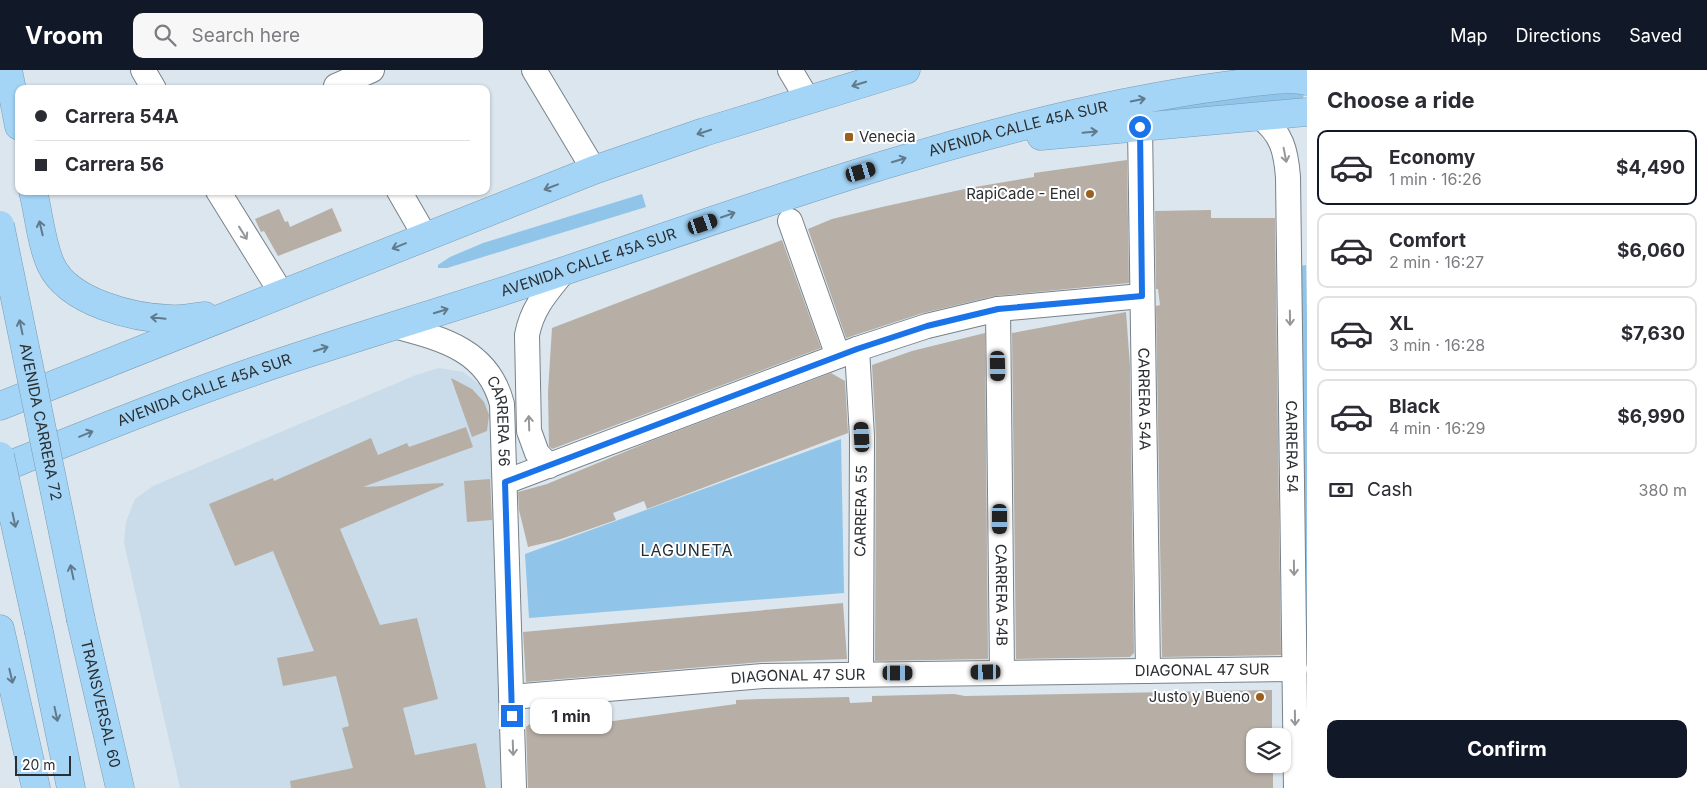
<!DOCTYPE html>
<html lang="en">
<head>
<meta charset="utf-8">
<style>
  body { margin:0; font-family:Inter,sans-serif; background:#f7f7f7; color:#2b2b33; height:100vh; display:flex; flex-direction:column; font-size:19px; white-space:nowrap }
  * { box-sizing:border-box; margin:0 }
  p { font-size:16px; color:#7c7c81 }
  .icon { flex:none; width:28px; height:28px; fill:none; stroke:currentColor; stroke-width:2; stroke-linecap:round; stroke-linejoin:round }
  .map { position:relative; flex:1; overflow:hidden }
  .details { display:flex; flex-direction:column; background:#fff; width:400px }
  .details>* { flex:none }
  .banner { position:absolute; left:15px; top:15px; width:475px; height:110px; border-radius:10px; box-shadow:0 1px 4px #0004; display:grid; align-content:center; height:110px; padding:0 20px; background:#fff }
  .controls { position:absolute; left:1246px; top:658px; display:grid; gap:10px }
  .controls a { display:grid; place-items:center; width:45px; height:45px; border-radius:10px; background:#fff; box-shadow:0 1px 4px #0004; font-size:25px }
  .scale { position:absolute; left:15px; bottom:12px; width:56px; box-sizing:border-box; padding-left:5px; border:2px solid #2b2f32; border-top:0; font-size:14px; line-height:18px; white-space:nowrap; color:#2b2f32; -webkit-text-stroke:4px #fff; paint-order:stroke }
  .end { position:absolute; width:22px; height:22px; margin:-11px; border:6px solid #1a73e8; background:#fff; box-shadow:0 0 0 2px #fff }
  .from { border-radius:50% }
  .bubble { position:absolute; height:35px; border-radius:10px; background:#fff; box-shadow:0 1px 4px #0004; font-size:16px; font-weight:700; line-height:35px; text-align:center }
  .car { position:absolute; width:15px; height:30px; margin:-15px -8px; border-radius:6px; box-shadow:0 0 4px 1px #0007; background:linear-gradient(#222 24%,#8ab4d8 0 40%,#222 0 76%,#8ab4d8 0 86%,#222 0) }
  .banner b { display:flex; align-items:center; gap:18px; height:48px; font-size:19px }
  .banner b+b { border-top:1px solid #e1e1e2 }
  .banner i { width:12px; height:12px; background:#2b2b33 }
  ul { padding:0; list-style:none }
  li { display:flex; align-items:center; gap:15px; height:75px; margin:0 10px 8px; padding:0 10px; border:2px solid #e1e1e2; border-radius:10px }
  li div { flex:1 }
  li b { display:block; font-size:19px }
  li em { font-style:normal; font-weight:700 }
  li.selected { border-color:#111827 }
  li>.icon { width:45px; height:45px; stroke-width:1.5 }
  h2 { padding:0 20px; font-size:22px; line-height:60px }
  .pay { display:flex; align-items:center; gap:12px; height:55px; padding:0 20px; font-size:19px }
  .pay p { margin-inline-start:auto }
  .cta { display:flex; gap:10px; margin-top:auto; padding:10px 20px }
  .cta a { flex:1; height:58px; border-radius:10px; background:#111827; color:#fff; font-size:20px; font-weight:700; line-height:58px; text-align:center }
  header { display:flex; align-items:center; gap:30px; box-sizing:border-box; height:70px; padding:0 25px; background:#111827; color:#fff }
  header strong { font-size:24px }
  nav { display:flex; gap:28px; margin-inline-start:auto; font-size:18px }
  .search { width:350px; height:45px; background:#f7f7f7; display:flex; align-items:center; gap:12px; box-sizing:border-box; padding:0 18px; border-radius:10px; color:#7c7c81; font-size:19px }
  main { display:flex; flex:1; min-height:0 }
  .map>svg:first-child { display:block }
</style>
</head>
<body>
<header>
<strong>Vroom</strong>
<div class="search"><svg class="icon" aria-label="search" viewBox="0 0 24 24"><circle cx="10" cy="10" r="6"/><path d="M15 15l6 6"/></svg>Search here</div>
<nav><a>Map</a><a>Directions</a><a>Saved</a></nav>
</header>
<main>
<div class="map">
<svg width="1307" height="718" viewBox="0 0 1307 718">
  <rect width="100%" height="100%" fill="#dbe6ee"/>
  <path fill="#cadce9" d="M 439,298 L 463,302 L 479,314 L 490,329 L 503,718 L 180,718 L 124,473 L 126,452 L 135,429 L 153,416 L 416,305 Z"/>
  <g fill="#90c4e8">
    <path d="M 1299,17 L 1304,24 L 1303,29 L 1137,48 L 1135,42 Z"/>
    <path d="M 642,124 L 646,137 L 447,198 L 438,198 L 438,195 L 450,187 L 483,173 Z"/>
    <path d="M 1306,195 L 1307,248 L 1307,718 L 1299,196 Z"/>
    <path d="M 841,369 L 844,523 L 529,548 L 525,484 Z"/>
  </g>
  <g fill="#b7aea5">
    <path d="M 1127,90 L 1129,213 L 995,226 L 923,243 L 846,268 L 808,159 L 832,149 L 882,137 L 969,118 L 1034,107 L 1034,103 Z"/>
    <path d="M 332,138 L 342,161 L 278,186 L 264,161 L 261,162 L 255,149 L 279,139 L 285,152 L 288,151 L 290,157 Z"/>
    <path d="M 1211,140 L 1211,148 L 1275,148 L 1281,585 L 1162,587 L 1156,236 L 1160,235 L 1158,219 L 1156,219 L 1155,141 Z"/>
    <path d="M 782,170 L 821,278 L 552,379 L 549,376 L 548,322 L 552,258 Z"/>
    <path d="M 1126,242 L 1130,296 L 1134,583 L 1130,587 L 1016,589 L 1012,263 Z"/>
    <path d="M 985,263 L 988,589 L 875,591 L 876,367 L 872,295 L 912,281 Z"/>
    <path d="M 831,303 L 845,311 L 848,363 L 647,439 L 644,431 L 613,443 L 616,450 L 561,469 L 528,477 L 519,440 L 518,422 L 547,414 L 651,371 Z"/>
    <path d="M 451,308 L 472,319 L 484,332 L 489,345 L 487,361 L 472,367 Z"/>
    <path d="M 466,357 L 473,377 L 363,417 L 443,413 L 444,415 L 340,459 L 380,555 L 417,548 L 438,629 L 403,638 L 415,685 L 476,673 L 486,718 L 291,718 L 290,711 L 353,698 L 342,658 L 349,656 L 336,606 L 283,616 L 277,588 L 314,581 L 273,481 L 235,496 L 209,434 L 273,408 L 274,411 L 371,368 L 378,385 L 407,373 L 409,377 Z"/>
    <path d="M 490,409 L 492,450 L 467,452 L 464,411 Z"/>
    <path d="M 843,533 L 847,589 L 762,592 L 526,612 L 523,562 Z"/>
    <path d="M 1272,620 L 1272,666 L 1255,666 L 1255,694 L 1273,694 L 1273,718 L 528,718 L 526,657 L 531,653 L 550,650 L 568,648 L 569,654 L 606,652 L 736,634 L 736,630 L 760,629 L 849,627 L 850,633 L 872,632 L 872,626 L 954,624 L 965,626 Z"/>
  </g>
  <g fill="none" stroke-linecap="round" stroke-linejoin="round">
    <defs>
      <g id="minor">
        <path d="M 143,0 L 154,19"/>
        <path d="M 534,0 L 594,100"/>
        <path d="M 790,0 L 808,30"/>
        <path d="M 336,16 L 372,0"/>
        <path id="s1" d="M 1259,46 C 1282,63 1286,81 1288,107 L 1296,718"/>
        <path id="s2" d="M 1140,57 L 1148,601"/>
        <path d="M 218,121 L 282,224"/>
        <path d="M 399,121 L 425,166"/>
        <path d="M 790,151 L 838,286"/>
        <path id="s3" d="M 998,239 L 1002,602"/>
        <path id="s4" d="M 394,256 C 443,269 488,280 502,334 L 514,718"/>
        <path d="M 857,279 L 862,367 L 861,604"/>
        <path d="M 549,396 L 537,383 L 529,361 L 527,265 C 532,238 547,222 564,201"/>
        <path d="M 505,412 L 857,279 L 927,256 L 998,239 L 1142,226"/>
        <path id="s5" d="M 511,627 L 763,606 L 1295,599"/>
      </g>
      <g id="highway">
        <path d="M 8,0 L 19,56"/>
        <path d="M 1041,66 L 1307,42"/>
        <path d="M 33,121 C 39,145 41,173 51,195 C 69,233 134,248 171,249 C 182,250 194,247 205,246"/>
        <path d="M 0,336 L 594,100 L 704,62 L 906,0"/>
        <path id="s6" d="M 0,399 C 104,357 208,315 315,281 C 398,254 482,229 564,201 C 749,139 932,72 1124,33 C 1164,25 1204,18 1246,13 C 1265,11 1288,7 1307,11"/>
        <path id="s7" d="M 81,550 L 120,718"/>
        <path d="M 0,559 L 36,718"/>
        <path d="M 39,562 L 71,718"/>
      </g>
    </defs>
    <use href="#minor" stroke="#788289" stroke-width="26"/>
    <use href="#highway" stroke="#7a9bb2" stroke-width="29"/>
    <use href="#minor" stroke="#fff" stroke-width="24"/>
    <use href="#highway" stroke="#a4d5f7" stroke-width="28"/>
    <defs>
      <g id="highway-bridge">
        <path id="s8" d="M 0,155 L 81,550"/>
        <path d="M 0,386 L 39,562"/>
      </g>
    </defs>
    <use href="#highway-bridge" stroke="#7a9bb2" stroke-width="29" stroke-linecap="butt"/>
    <use href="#highway-bridge" stroke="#a4d5f7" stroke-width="28"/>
  </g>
  <defs><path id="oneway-shaft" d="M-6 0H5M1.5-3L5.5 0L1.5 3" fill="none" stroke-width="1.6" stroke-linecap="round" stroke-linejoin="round" transform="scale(1.25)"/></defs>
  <g stroke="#617a8b">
    <use href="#oneway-shaft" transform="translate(859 14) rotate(163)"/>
    <use href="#oneway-shaft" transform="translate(1138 30) rotate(-11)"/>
    <use href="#oneway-shaft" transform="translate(704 62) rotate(162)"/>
    <use href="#oneway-shaft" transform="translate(1090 62) rotate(-5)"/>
    <use href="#oneway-shaft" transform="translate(899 90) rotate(-17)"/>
    <use href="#oneway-shaft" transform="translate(551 117) rotate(159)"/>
    <use href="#oneway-shaft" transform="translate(728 145) rotate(-19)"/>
    <use href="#oneway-shaft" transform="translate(41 158) rotate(-103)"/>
    <use href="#oneway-shaft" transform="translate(399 176) rotate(158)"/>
    <use href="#oneway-shaft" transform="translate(441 241) rotate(-17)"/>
    <use href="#oneway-shaft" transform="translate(158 248) rotate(-174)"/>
    <use href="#oneway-shaft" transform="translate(21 257) rotate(-102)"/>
    <use href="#oneway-shaft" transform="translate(321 279) rotate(-17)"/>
    <use href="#oneway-shaft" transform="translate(86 364) rotate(-22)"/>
    <use href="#oneway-shaft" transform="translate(14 450) rotate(78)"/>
    <use href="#oneway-shaft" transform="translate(72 502) rotate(-102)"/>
    <use href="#oneway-shaft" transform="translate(11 606) rotate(77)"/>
    <use href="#oneway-shaft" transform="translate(56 644) rotate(78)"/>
  </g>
  <g stroke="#959798">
    <use href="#oneway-shaft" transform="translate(1285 85) rotate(79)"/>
    <use href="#oneway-shaft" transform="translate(243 163) rotate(58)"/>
    <use href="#oneway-shaft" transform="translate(1290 248) rotate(89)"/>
    <use href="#oneway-shaft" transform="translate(529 353) rotate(-92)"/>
    <use href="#oneway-shaft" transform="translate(1294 498) rotate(89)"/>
    <use href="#oneway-shaft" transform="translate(1295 648) rotate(89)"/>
    <use href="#oneway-shaft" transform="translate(513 678) rotate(88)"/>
  </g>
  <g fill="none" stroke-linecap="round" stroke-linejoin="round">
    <path stroke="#1a73e8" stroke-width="6" d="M 512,646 L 505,412 L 857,279 L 927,256 L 998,239 L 1142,226 L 1140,57"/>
  </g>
  <g fill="#9a611e" stroke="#fff" stroke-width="2">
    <rect x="844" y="62" width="10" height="10" rx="2.5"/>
    <circle cx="1090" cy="124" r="5"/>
    <circle cx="1260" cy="627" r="5"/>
  </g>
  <g text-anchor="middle" stroke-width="4" stroke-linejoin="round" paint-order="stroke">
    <g font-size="15" fill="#2b2f32" stroke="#fff">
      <text dy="5" stroke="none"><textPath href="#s6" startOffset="1074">AVENIDA CALLE 45A SUR</textPath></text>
      <text dy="5" stroke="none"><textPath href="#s6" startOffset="624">AVENIDA CALLE 45A SUR</textPath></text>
      <text dy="5" stroke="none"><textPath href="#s6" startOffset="219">AVENIDA CALLE 45A SUR</textPath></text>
      <text dy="5" stroke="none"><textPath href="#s2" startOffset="272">CARRERA 54A</textPath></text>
      <text dy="5" stroke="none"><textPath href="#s8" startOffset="201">AVENIDA CARRERA 72</textPath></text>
      <text dy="5" stroke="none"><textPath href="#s4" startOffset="158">CARRERA 56</textPath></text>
      <text dy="5" stroke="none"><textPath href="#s1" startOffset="340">CARRERA 54</textPath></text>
      <text transform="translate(861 441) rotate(-89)" y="5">CARRERA 55</text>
      <text dy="5" stroke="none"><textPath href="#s3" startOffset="286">CARRERA 54B</textPath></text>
      <text dy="5" stroke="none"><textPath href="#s5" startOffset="692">DIAGONAL 47 SUR</textPath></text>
      <text dy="5" stroke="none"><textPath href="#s5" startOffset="288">DIAGONAL 47 SUR</textPath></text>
      <text dy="5" stroke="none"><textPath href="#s7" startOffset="86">TRANSVERSAL 60</textPath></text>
    </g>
    <g font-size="15" fill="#2b2f32" stroke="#fff" text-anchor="end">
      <text x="859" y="72" text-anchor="start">Venecia</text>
      <text x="1080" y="129">RapiCade - Enel</text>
      <text x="1250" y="632">Justo y Bueno</text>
    </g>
    <g font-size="16" letter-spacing="1" fill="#262e35" stroke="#fff">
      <text x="687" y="486">LAGUNETA</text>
    </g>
  </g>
</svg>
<div class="controls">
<a><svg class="icon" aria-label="layers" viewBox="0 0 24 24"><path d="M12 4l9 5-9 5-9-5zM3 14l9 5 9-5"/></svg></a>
</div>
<div class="scale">20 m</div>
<i class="end from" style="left:1140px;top:57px"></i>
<i class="end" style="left:512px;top:646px"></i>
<div class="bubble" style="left:530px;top:629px;width:82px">1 min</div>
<i class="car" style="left:861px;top:102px;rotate:74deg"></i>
<i class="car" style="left:703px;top:154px;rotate:71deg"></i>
<i class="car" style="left:998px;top:296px;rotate:179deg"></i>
<i class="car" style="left:862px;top:367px;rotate:357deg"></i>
<i class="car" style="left:1000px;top:449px;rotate:180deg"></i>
<i class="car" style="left:986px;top:602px;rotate:269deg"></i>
<i class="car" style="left:898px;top:603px;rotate:90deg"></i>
<div class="banner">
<b><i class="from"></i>Carrera 54A</b>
<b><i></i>Carrera 56</b>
</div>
</div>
<section class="details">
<h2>Choose a ride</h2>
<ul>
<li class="selected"><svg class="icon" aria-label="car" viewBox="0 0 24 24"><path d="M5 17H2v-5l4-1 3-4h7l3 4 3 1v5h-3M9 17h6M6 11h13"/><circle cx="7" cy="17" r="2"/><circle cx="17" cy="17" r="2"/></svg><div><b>Economy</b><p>1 min · 16:26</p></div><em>$4,490</em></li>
<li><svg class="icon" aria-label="car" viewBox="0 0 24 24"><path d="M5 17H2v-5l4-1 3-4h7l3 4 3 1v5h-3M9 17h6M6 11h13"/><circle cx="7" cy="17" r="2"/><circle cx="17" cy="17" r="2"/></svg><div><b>Comfort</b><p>2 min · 16:27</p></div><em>$6,060</em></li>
<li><svg class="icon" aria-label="car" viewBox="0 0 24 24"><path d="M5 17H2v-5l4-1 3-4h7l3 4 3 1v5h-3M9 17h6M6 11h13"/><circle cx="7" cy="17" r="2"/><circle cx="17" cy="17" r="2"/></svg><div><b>XL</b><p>3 min · 16:28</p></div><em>$7,630</em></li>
<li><svg class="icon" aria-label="car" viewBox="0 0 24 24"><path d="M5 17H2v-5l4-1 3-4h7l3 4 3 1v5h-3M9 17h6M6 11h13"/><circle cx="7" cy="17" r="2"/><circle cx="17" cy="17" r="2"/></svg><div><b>Black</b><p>4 min · 16:29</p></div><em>$6,990</em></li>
</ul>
<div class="pay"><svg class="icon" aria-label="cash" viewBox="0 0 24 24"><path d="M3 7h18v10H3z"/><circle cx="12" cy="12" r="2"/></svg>Cash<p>380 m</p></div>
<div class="cta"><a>Confirm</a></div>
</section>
</main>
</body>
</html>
